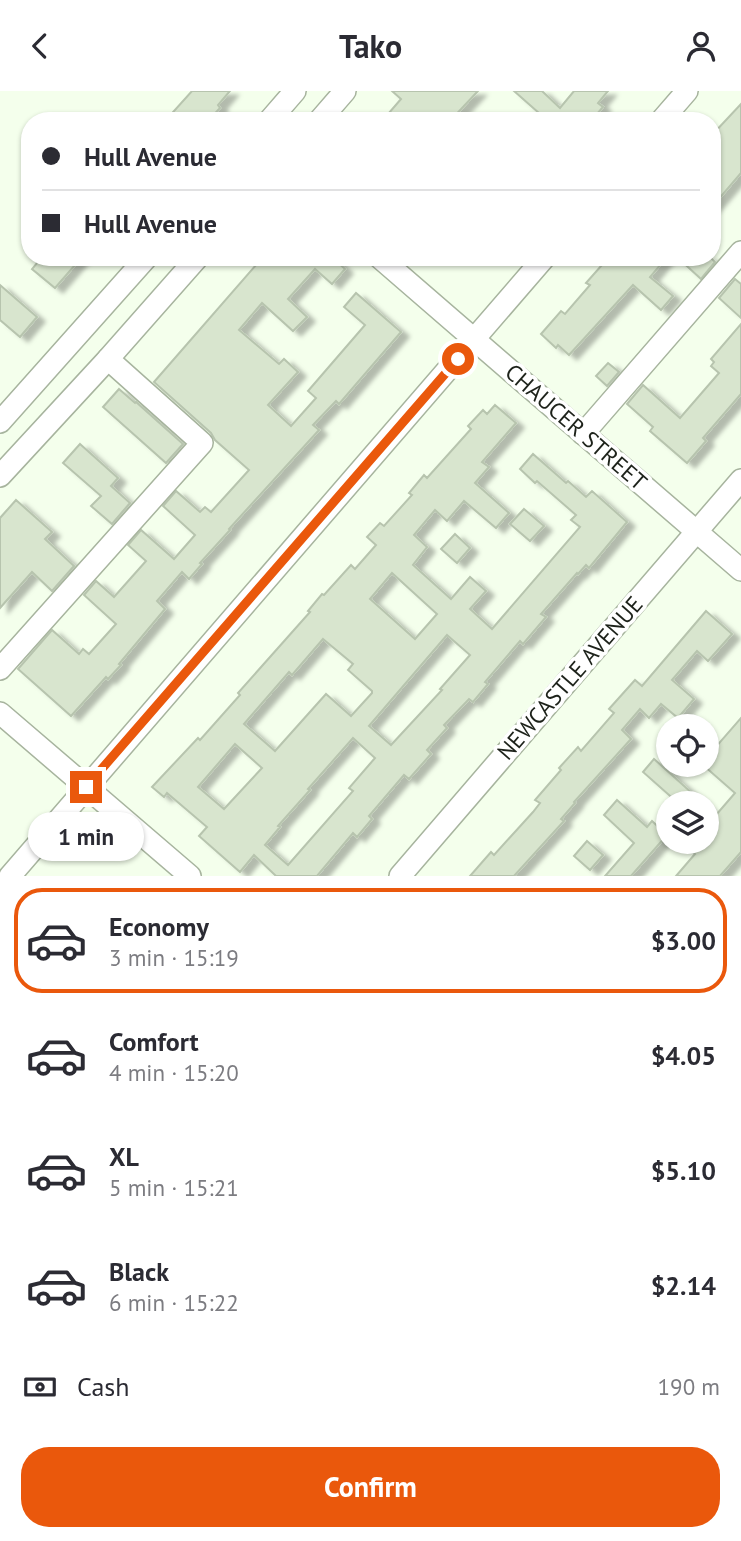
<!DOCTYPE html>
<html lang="en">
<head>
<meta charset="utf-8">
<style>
  body { margin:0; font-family:"PT Sans",sans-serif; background:#f2f2f3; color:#2b2b33; height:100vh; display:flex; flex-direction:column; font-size:26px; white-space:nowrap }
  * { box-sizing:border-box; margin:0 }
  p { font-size:23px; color:#7c7c81 }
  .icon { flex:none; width:38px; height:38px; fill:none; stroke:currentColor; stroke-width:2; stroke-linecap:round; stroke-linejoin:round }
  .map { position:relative; height:785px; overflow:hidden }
  .panel { display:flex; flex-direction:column; background:#fff; flex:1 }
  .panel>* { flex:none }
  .guide { position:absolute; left:21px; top:21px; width:700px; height:154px; border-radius:28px; box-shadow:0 2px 5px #0004; display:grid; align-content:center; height:154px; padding:0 21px; background:#fff }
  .tools { position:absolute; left:656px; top:623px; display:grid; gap:14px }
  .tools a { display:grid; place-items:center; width:63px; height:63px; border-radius:50%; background:#fff; box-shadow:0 2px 5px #0004; font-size:35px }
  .end { position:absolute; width:32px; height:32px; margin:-16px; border:9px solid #ea580c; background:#fff; box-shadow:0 0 0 4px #fff }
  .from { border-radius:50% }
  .bubble { position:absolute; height:49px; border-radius:24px; background:#fff; box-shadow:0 2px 5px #0004; font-size:23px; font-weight:700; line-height:49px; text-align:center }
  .guide b { display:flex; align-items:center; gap:24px; height:66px; font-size:26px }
  .guide b+b { border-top:2px solid #e1e1e2 }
  .guide i { width:18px; height:18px; background:#2b2b33 }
  ul { padding:12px 0 0; list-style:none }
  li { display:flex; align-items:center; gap:21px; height:105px; margin:0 14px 10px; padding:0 7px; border:4px solid transparent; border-radius:28px }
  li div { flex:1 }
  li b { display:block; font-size:26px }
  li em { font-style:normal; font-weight:700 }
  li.active { border-color:#ea580c }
  li>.icon { width:63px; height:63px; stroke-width:1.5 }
  .pay { display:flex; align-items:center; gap:18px; height:77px; padding:0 21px; font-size:26px }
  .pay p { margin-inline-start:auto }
  .action { display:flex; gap:14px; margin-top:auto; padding:14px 21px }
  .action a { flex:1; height:80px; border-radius:28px; background:#ea580c; color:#fff; font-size:28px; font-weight:700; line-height:80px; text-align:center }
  header { display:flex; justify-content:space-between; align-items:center; height:91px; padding:0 21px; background:#fff; font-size:32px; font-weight:700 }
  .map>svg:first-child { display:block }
</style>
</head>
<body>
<header><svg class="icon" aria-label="back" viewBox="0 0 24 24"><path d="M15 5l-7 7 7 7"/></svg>Tako<svg class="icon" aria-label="person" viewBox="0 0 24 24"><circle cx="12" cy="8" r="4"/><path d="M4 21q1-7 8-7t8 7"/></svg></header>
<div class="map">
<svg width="741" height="785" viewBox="0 0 741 785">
  <defs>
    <filter id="shadow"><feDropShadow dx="8" dy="4.5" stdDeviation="2" flood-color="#0004"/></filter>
  </defs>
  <rect width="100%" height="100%" fill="#f4ffec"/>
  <g fill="#d8e5ce" stroke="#b7c4ae" stroke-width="2" fill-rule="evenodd" filter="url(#shadow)">
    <path d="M 192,0 L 230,0 L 218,14 L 220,17 L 208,30 L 165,30 Z"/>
    <path d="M 392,0 L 478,0 L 450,30 L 382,30 L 401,8 Z"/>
    <path d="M 514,0 L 542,0 L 560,17 L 574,0 L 608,0 L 598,12 L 603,16 L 591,30 L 548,30 Z"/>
    <path d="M 741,13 L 741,82 L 712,116 L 712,44 Z"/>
    <path d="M 42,166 L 82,166 L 55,197 L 32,178 Z"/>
    <path d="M 263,166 L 332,166 L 345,178 L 332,193 L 315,178 L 288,208 L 307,226 L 293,240 L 262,212 L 239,239 L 279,273 L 284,268 L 298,281 L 268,314 L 291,335 L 316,307 L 308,300 L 365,234 L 344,216 L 356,202 L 401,241 L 339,313 L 336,310 L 313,334 L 319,339 L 229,438 L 230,439 L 200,472 L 202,473 L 189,488 L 182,481 L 157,510 L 165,518 L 119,573 L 121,574 L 108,588 L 106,586 L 71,625 L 18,578 L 52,539 L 79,563 L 83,558 L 89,563 L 116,533 L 84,504 L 96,490 L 114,506 L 146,470 L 128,454 L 141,439 L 174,468 L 195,444 L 163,415 L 176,400 L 200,421 L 205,416 L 211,421 L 249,379 L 215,349 L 211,342 L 154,291 Z"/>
    <path d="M 609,166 L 667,166 L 650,186 L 673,205 L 661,219 L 633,194 L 569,264 L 558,254 L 556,257 L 541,243 L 561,220 L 565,223 L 590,194 L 586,192 Z"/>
    <path d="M 677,166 L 710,166 L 715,171 L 701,188 Z"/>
    <path d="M 735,188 L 741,193 L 741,227 L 719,207 Z"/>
    <path d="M 0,194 L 37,226 L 20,246 L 0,229 Z"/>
    <path d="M 741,233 L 741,303 L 703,347 L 706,350 L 687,372 L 650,340 L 653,336 L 627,313 L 643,294 L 680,327 L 719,282 L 711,275 L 714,271 L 711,268 Z"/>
    <path d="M 608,272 L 619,281 L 607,295 L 596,285 Z"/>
    <path d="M 119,298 L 135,312 L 136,311 L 183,353 L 166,372 L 103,316 Z"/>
    <path d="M 495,314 L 516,332 L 482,371 L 489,376 L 475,392 L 509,422 L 496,437 L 464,410 L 447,430 L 435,419 L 414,444 L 427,456 L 413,474 L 451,508 L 470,486 L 486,500 L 470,518 L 492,538 L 580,436 L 571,429 L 576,424 L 537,390 L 535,392 L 520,378 L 533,363 L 566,392 L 568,390 L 586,406 L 592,400 L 627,431 L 589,477 L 586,474 L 578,483 L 577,482 L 541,523 L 546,526 L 523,553 L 520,550 L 485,591 L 488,593 L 473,611 L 469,608 L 444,634 L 447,637 L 427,659 L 431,663 L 409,688 L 404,684 L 369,725 L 372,728 L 357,746 L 353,742 L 317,785 L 276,785 L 254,764 L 240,781 L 199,745 L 207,736 L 167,702 L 164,706 L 152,696 L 198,647 L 200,649 L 240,604 L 238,602 L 310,521 L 308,520 L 322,503 L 324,504 L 351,474 L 355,478 L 376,454 L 367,446 L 380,432 L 384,435 L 412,404 L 409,402 L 424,384 L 427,387 L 471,338 L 468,335 L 483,319 L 487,323 ZM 392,482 L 437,523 L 415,548 L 370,508 ZM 447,544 L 470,564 L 440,598 L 442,599 L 391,654 L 369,635 ZM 323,548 L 353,573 L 348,579 L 372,600 L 372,602 L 351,625 L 326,603 L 275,660 L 244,633 L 289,581 L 292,584 ZM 353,647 L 375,667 L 349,697 L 353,700 L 288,774 L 265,754 L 280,736 L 278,735 L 310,699 L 308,698 ZM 235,653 L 262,677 L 224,718 L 198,696 Z"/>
    <path d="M 80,353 L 118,387 L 111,395 L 130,412 L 112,433 L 91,415 L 101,405 L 63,372 Z"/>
    <path d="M 16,409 L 52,441 L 45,448 L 74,475 L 52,500 L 32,481 L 0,517 L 0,427 Z"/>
    <path d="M 524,418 L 544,435 L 530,450 L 510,433 Z"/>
    <path d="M 455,443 L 470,457 L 457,472 L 441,458 Z"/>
    <path d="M 706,520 L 732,543 L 708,570 L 697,560 L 672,589 L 694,608 L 678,627 L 661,613 L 649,627 L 640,618 L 622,639 L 631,648 L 574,711 L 575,712 L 561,728 L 564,730 L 514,785 L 470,785 L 491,761 L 494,764 L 533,721 L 540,712 L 535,709 L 561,679 L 559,677 L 578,656 L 581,660 L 614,622 L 609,618 L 635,589 L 642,595 Z"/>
    <path d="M 741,627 L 741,761 L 720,785 L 676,785 L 695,763 L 681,751 L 707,751 L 707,716 L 716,724 L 735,702 L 703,674 L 707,674 L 707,666 Z"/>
    <path d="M 654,668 L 703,712 L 678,712 L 643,681 Z"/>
    <path d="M 617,709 L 647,736 L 652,730 L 667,744 L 631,785 L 605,785 L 634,752 L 604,724 Z"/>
    <path d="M 587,750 L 603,764 L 590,779 L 574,765 Z"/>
  </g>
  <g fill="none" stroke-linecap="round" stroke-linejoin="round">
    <defs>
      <g id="minor">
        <path d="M 269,30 L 295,0"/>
        <path d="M 319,30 L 345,0"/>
        <path d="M 661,30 L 687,0"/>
        <path d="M 379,166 L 741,479"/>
        <path d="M 0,331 L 147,166"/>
        <path d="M 583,343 L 741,161"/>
        <path d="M 0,385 L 108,268 L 198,166"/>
        <path d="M 0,578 L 202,352 L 108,268"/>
        <path d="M 0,622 L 190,785"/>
        <path d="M 10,785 L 545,166"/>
        <path d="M 400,785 L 741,389"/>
      </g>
    </defs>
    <use href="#minor" stroke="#a7b49e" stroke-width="24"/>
    <use href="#minor" stroke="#fff" stroke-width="21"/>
  </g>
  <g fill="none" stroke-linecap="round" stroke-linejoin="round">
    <path stroke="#ea580c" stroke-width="9" d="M 86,696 L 458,268"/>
  </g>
  <g text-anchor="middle" stroke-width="7" stroke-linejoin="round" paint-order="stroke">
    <g font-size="23" fill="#1d221a" stroke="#fff">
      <text transform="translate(576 336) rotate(41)" y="8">CHAUCER STREET</text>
      <text transform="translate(570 587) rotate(-49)" y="8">NEWCASTLE AVENUE</text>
    </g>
  </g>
</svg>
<div class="tools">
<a><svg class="icon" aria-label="locate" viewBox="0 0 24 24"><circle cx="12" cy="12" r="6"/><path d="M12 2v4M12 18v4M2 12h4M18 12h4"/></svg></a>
<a><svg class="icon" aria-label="layers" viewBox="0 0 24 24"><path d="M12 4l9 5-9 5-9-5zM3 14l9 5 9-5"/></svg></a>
</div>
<i class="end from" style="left:458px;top:268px"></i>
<i class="end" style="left:86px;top:696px"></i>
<div class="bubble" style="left:28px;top:721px;width:116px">1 min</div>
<div class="guide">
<b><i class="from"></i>Hull Avenue</b>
<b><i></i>Hull Avenue</b>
</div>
</div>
<section class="panel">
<ul>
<li class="active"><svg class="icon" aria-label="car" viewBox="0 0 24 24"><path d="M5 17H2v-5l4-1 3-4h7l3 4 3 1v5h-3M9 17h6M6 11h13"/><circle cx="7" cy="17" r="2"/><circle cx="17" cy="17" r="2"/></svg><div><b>Economy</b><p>3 min · 15:19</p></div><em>$3.00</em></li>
<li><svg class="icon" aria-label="car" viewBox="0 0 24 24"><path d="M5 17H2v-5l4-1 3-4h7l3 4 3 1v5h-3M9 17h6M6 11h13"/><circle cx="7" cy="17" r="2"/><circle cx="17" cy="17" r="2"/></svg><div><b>Comfort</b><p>4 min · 15:20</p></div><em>$4.05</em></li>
<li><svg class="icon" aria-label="car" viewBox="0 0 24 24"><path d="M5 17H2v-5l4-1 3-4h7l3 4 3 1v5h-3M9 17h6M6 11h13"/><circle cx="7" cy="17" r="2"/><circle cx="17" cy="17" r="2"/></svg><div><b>XL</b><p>5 min · 15:21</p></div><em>$5.10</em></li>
<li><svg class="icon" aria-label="car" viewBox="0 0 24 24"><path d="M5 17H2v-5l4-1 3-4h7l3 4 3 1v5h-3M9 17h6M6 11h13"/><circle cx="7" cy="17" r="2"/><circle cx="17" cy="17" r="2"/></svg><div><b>Black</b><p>6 min · 15:22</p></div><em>$2.14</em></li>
</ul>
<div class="pay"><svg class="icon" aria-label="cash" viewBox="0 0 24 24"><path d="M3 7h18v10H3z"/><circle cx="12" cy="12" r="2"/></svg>Cash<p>190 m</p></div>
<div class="action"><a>Confirm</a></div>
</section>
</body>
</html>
